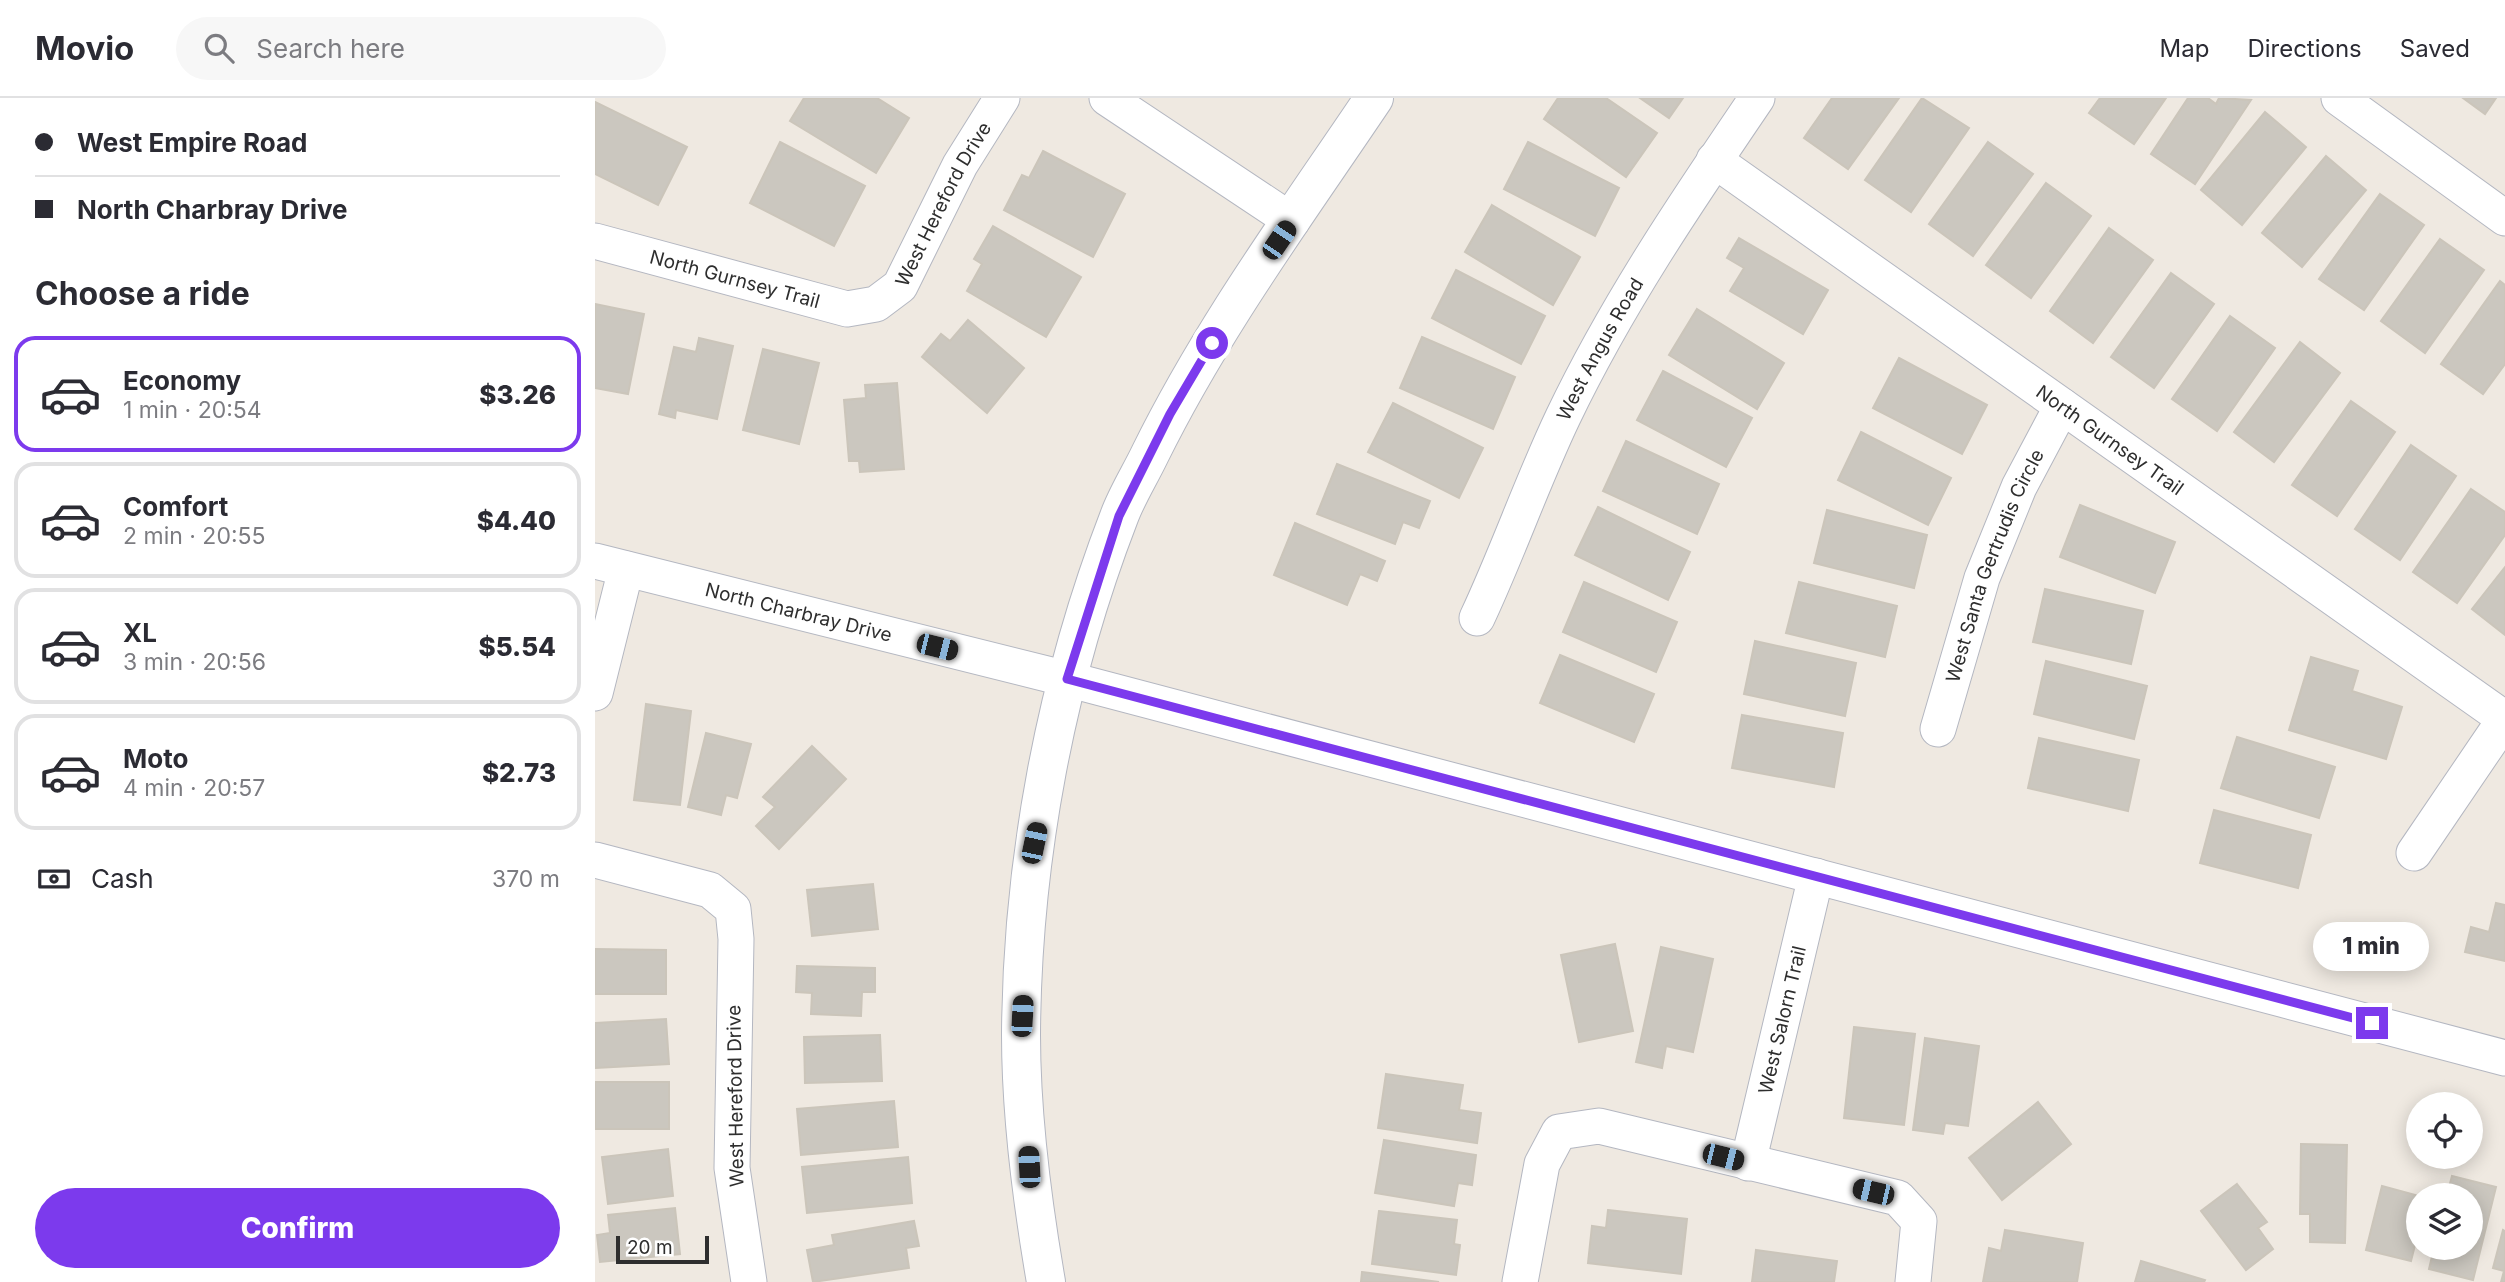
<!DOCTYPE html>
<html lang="en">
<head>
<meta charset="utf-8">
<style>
  body { margin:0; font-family:Inter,sans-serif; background:#f7f7f7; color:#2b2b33; height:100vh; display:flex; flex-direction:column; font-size:26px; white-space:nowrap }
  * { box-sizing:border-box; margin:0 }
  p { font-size:23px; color:#7c7c81 }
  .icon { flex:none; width:38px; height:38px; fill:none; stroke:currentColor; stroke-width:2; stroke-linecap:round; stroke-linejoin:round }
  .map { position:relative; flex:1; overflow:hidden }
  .details { display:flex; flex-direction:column; background:#fff; width:595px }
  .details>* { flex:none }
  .guide { display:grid; align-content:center; height:154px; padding:0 35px; background:#fff }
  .buttons { position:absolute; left:1811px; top:994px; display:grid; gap:14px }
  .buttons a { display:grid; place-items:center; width:77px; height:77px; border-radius:50%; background:#fff; box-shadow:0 4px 18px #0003; font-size:35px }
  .scale { position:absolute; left:21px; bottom:18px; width:93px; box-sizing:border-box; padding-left:7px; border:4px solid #2e2e2e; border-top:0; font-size:19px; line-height:24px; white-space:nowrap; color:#2e2e2e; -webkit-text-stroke:5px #fff; paint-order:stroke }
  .end { position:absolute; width:32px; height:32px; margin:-16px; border:9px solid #7c3aed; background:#fff; box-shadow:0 0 0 4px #fff }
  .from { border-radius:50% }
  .bubble { position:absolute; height:49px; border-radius:24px; background:#fff; box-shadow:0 4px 18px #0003; font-size:23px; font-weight:800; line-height:49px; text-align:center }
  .car { position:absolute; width:21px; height:42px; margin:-21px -10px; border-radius:9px; box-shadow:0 0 5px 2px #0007; background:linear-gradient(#222 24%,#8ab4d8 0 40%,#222 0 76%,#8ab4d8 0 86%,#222 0) }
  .guide b { display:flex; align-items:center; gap:24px; height:66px; font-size:26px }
  .guide b+b { border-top:2px solid #e1e1e2 }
  .guide i { width:18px; height:18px; background:#2b2b33 }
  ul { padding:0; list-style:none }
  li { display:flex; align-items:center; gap:21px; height:116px; margin:0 14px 10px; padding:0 21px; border:4px solid #e1e1e2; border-radius:21px }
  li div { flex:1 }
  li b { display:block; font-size:26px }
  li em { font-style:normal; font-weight:800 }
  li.active { border-color:#7c3aed }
  li>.icon { width:63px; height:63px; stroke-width:1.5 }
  h2 { padding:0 35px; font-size:32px; line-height:84px }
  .pay { display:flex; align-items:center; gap:18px; height:77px; padding:0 35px; font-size:26px }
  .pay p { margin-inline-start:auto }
  .cta { display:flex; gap:14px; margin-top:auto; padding:14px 35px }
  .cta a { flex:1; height:80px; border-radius:42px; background:#7c3aed; color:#fff; font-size:28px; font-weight:800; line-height:80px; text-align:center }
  header { display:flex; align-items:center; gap:42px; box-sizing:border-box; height:98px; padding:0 35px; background:#fff; border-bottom:2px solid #e1e1e2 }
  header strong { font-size:33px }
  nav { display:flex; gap:38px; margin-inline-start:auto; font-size:24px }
  .search { width:490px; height:63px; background:#f7f7f7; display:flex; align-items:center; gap:18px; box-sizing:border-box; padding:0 24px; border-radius:38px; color:#7c7c81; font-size:26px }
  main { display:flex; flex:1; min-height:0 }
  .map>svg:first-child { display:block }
</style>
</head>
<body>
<header>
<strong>Movio</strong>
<div class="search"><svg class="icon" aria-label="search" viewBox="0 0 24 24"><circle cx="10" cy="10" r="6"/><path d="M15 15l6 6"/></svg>Search here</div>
<nav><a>Map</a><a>Directions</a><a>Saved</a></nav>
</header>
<main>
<section class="details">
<div class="guide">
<b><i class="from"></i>West Empire Road</b>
<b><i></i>North Charbray Drive</b>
</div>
<h2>Choose a ride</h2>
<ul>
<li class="active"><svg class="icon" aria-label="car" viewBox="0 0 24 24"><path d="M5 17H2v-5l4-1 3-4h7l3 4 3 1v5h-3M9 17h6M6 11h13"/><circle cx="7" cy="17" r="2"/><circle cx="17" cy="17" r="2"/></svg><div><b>Economy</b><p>1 min · 20:54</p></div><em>$3.26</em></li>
<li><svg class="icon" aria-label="car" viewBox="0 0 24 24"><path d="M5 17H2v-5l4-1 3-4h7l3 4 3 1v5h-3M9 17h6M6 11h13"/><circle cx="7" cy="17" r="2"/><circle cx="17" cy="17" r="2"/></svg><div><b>Comfort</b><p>2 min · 20:55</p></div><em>$4.40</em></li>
<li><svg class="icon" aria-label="car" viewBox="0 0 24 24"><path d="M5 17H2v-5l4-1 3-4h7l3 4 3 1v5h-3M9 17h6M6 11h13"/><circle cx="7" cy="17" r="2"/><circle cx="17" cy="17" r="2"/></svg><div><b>XL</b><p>3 min · 20:56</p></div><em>$5.54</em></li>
<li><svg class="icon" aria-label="car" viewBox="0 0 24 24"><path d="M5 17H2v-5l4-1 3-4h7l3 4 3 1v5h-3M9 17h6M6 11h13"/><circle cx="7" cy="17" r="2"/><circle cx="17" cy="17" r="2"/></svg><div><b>Moto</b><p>4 min · 20:57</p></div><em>$2.73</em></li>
</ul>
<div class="pay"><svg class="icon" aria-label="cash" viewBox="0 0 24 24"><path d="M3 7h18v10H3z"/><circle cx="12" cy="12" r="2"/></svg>Cash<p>370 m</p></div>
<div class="cta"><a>Confirm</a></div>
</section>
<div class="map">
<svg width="1910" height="1184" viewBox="0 0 1910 1184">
  <rect width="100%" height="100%" fill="#efe9e1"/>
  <g fill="#cbc7bf" stroke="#cbc5ba" stroke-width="2">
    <path d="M 209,0 L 282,0 L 314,20 L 281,75 L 195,23 Z"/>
    <path d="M 963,0 L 1011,0 L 1062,35 L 1031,79 L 949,21 Z"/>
    <path d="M 1045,0 L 1088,0 L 1074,20 Z"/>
    <path d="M 1237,0 L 1304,0 L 1253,71 L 1209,40 Z"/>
    <path d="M 1327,0 L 1374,30 L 1316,114 L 1270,82 Z"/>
    <path d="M 1505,0 L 1571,0 L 1539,46 L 1494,15 Z"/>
    <path d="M 1593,0 L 1613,0 L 1621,6 L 1624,0 L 1656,2 L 1600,86 L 1556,56 Z"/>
    <path d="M 1868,0 L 1901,0 L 1890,16 Z"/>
    <path d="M 0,4 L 92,49 L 63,107 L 0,76 Z"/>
    <path d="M 1670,14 L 1711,49 L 1647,127 L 1606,92 Z"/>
    <path d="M 185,44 L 270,88 L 239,148 L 155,105 Z"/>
    <path d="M 933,44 L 1024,90 L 1000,138 L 909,91 Z"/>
    <path d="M 1393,44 L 1438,76 L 1378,158 L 1334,126 Z"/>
    <path d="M 448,53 L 530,96 L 498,159 L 409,112 L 427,77 L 434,80 Z"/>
    <path d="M 1731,58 L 1771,92 L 1707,169 L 1667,135 Z"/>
    <path d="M 1451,85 L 1496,118 L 1436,200 L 1391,167 Z"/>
    <path d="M 1785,96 L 1829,127 L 1769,212 L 1724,181 Z"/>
    <path d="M 897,107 L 985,159 L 958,207 L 870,154 Z"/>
    <path d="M 398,128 L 486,179 L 451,239 L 372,193 L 387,166 L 379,161 Z"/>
    <path d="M 1514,130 L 1558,162 L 1498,245 L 1455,213 Z"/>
    <path d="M 1144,140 L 1233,192 L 1208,236 L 1135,193 L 1149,170 L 1132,160 Z"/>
    <path d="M 1845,141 L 1889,172 L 1830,255 L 1786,223 Z"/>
    <path d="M 861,172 L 950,218 L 926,266 L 837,220 Z"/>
    <path d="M 1576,175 L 1619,206 L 1559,290 L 1516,259 Z"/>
    <path d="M 1905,183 L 1910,187 L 1910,266 L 1888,296 L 1846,266 Z"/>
    <path d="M 0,206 L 49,216 L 33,296 L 0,290 Z"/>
    <path d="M 1102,211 L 1189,265 L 1162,311 L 1074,257 Z"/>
    <path d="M 1635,218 L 1680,250 L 1622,333 L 1577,301 Z"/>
    <path d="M 373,222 L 429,270 L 392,315 L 327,259 L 346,236 L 355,243 Z"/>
    <path d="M 827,239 L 920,279 L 898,331 L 805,290 Z"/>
    <path d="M 104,240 L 138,248 L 122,321 L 81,312 L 80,320 L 64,316 L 79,249 L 101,254 Z"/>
    <path d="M 1705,244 L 1745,275 L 1679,364 L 1639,334 Z"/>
    <path d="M 168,251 L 224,265 L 204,346 L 148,332 Z"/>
    <path d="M 1304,260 L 1392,307 L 1367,356 L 1278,310 Z"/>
    <path d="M 1068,273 L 1157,320 L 1131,369 L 1042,322 Z"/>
    <path d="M 302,285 L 309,371 L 265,374 L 264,363 L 254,363 L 249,302 L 271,300 L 270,287 Z"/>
    <path d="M 1756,303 L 1800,334 L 1742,418 L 1697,387 Z"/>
    <path d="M 798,305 L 888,350 L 864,400 L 773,354 Z"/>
    <path d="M 1266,334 L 1356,380 L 1333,427 L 1243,382 Z"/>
    <path d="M 1031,343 L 1124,386 L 1102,436 L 1008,393 Z"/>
    <path d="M 1816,347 L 1861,378 L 1805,462 L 1760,431 Z"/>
    <path d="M 742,366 L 835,403 L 824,430 L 808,424 L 800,446 L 722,416 Z"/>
    <path d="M 1876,391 L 1910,414 L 1910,437 L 1862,505 L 1818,474 Z"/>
    <path d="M 1485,407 L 1580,444 L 1560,495 L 1465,459 Z"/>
    <path d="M 1003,409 L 1095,454 L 1073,502 L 980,457 Z"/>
    <path d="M 1232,412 L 1332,437 L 1319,490 L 1219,465 Z"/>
    <path d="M 700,425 L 790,463 L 782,483 L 765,476 L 752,507 L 679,477 Z"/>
    <path d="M 1910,469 L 1910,537 L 1877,511 Z"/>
    <path d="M 989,484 L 1082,524 L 1061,574 L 968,534 Z"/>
    <path d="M 1204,484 L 1302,508 L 1290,559 L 1191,535 Z"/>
    <path d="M 1450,491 L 1548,513 L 1536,566 L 1438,544 Z"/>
    <path d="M 1160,543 L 1261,565 L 1250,618 L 1149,596 Z"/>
    <path d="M 965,557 L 1059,596 L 1039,644 L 945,605 Z"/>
    <path d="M 1716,559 L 1763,573 L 1757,593 L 1807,609 L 1791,661 L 1694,632 Z"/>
    <path d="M 1451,563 L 1552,588 L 1539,641 L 1439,616 Z"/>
    <path d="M 51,606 L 96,613 L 85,707 L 39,702 Z"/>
    <path d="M 1147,617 L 1248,635 L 1239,689 L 1137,670 Z"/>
    <path d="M 111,635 L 156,646 L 142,700 L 131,697 L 126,717 L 93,709 Z"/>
    <path d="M 1642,639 L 1740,669 L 1724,720 L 1626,690 Z"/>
    <path d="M 1444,640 L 1544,662 L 1533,713 L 1433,690 Z"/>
    <path d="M 217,648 L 251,681 L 184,751 L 161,728 L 180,709 L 168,699 Z"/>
    <path d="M 1619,712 L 1716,737 L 1703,790 L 1605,765 Z"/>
    <path d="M 278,786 L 283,831 L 217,838 L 212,792 Z"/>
    <path d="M 1901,805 L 1910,807 L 1910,863 L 1870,854 L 1876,829 L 1894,834 Z"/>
    <path d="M 1020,846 L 1038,933 L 984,944 L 966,857 Z"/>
    <path d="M 1066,849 L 1118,861 L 1098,954 L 1071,948 L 1067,970 L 1041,964 Z"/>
    <path d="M 0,851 L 71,852 L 71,896 L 0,896 Z"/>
    <path d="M 202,868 L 280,870 L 280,894 L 267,894 L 266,918 L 216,916 L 217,895 L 201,894 Z"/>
    <path d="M 71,921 L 74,966 L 0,970 L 0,925 Z"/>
    <path d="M 1259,929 L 1320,936 L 1309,1027 L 1249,1020 Z"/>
    <path d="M 285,937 L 287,983 L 210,985 L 209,939 Z"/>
    <path d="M 1330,940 L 1384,948 L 1373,1028 L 1350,1025 L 1348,1036 L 1318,1032 Z"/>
    <path d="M 791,976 L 868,987 L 864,1012 L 886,1015 L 882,1045 L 783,1030 Z"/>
    <rect x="0" y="984" width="74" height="47"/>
    <path d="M 299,1003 L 303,1049 L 206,1057 L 202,1011 Z"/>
    <path d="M 1443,1004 L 1476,1046 L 1407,1102 L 1374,1060 Z"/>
    <path d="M 789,1042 L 881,1057 L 877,1087 L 863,1085 L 859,1108 L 780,1095 Z"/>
    <path d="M 1706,1046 L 1752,1047 L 1750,1145 L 1715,1144 L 1715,1116 L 1705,1116 Z"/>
    <path d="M 73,1051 L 78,1098 L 13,1106 L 7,1059 Z"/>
    <path d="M 313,1059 L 317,1105 L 212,1115 L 207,1069 Z"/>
    <path d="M 1857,1078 L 1901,1089 L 1878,1182 L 1834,1171 L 1839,1150 L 1876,1150 L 1876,1097 L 1852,1097 Z"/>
    <path d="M 1642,1086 L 1672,1124 L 1663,1130 L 1678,1151 L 1651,1172 L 1606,1113 Z"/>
    <path d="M 1787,1088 L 1824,1098 L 1824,1131 L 1816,1163 L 1771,1152 Z"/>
    <path d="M 80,1110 L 85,1156 L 5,1164 L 2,1137 L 15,1135 L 13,1117 Z"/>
    <path d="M 1013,1112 L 1092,1121 L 1086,1176 L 993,1165 L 997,1128 L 1011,1130 Z"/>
    <path d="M 784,1113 L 862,1122 L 859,1146 L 865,1147 L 861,1177 L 777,1166 Z"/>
    <path d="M 319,1123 L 324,1148 L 311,1150 L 314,1170 L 218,1184 L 212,1152 L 239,1147 L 237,1137 Z"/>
    <path d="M 1410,1132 L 1488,1145 L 1482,1184 L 1388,1184 L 1394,1150 L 1406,1153 Z"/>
    <path d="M 1908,1132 L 1910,1133 L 1910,1184 L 1906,1184 L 1909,1173 L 1898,1170 Z"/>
    <path d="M 1161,1152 L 1242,1163 L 1239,1184 L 1157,1184 Z"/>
    <path d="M 1546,1163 L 1610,1182 L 1609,1184 L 1540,1184 Z"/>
    <path d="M 767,1174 L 844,1184 L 766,1184 Z"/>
  </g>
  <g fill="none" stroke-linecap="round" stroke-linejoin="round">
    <defs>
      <g id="street">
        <path d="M 512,0 L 697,123"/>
        <path d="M 1744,0 L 1910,120"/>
        <path id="s1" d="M 1119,62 L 1910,621"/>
        <path id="s2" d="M 0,143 L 252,211 L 281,206 L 305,188 L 365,67 L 407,0"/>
        <path id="s3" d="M 0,463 L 472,581 L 1910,960"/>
        <path id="s4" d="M 882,520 C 913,454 937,384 968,319 C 1022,206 1092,103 1162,0"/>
        <path d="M 0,595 L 31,471"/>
        <path id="s5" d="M 1343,631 L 1387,480 L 1424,389 L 1467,308"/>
        <path d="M 1819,755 L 1910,621"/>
        <path d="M 0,762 L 115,792 L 138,811 L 141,841 L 137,1070 L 154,1184"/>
        <path id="s6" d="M 1153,1065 L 1221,778"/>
        <path d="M 925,1184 L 947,1066 L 964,1034 L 1004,1028 L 1303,1100 L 1324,1123 L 1318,1184"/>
      </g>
      <path id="secondary" d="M 451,1184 C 437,1103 426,1020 426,937 C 427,762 461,582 524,419 C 532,397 545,377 555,356 C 617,230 701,116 779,0"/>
    </defs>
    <use href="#street" stroke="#b4b7c1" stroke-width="37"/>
    <use href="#secondary" stroke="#b4b7c1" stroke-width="40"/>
    <use href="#street" stroke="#fff" stroke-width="35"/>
    <use href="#secondary" stroke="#fff" stroke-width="38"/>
  </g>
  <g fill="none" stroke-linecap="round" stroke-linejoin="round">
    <path stroke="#7c3aed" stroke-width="9" d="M 617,245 L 575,316 L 524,418 L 472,581 L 1777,925"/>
  </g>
  <g text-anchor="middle" stroke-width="5" stroke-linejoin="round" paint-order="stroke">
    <g font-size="19" fill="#2e2e2e" stroke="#fff">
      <text dy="7" stroke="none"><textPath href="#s2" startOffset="413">West Hereford Drive</textPath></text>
      <text dy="7" stroke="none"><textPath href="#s2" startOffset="145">North Gurnsey Trail</textPath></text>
      <text dy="7" stroke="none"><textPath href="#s4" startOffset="296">West Angus Road</textPath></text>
      <text dy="7" stroke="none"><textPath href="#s1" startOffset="485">North Gurnsey Trail</textPath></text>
      <text dy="7" stroke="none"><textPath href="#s5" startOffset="173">West Santa Gertrudis Circle</textPath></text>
      <text dy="7" stroke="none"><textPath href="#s3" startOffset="210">North Charbray Drive</textPath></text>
      <text dy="7" stroke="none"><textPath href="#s6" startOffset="147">West Salorn Trail</textPath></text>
      <text transform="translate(140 998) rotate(-91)" y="7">West Hereford Drive</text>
    </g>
  </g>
</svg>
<div class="buttons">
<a><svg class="icon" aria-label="locate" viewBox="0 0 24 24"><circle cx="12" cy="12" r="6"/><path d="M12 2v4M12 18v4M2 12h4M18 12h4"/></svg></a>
<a><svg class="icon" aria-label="layers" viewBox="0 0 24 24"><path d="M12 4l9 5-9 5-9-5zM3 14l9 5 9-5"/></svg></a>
</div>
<div class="scale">20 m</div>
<i class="end from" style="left:617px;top:245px"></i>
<i class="end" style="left:1777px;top:925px"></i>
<div class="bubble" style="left:1718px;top:824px;width:116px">1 min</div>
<i class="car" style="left:684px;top:142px;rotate:34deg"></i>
<i class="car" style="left:342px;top:549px;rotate:104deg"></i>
<i class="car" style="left:439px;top:745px;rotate:12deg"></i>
<i class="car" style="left:427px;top:918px;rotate:3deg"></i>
<i class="car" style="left:1128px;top:1059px;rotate:104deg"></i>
<i class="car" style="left:434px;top:1069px;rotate:357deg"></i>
<i class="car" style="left:1278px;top:1094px;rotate:283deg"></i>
</div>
</main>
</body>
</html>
